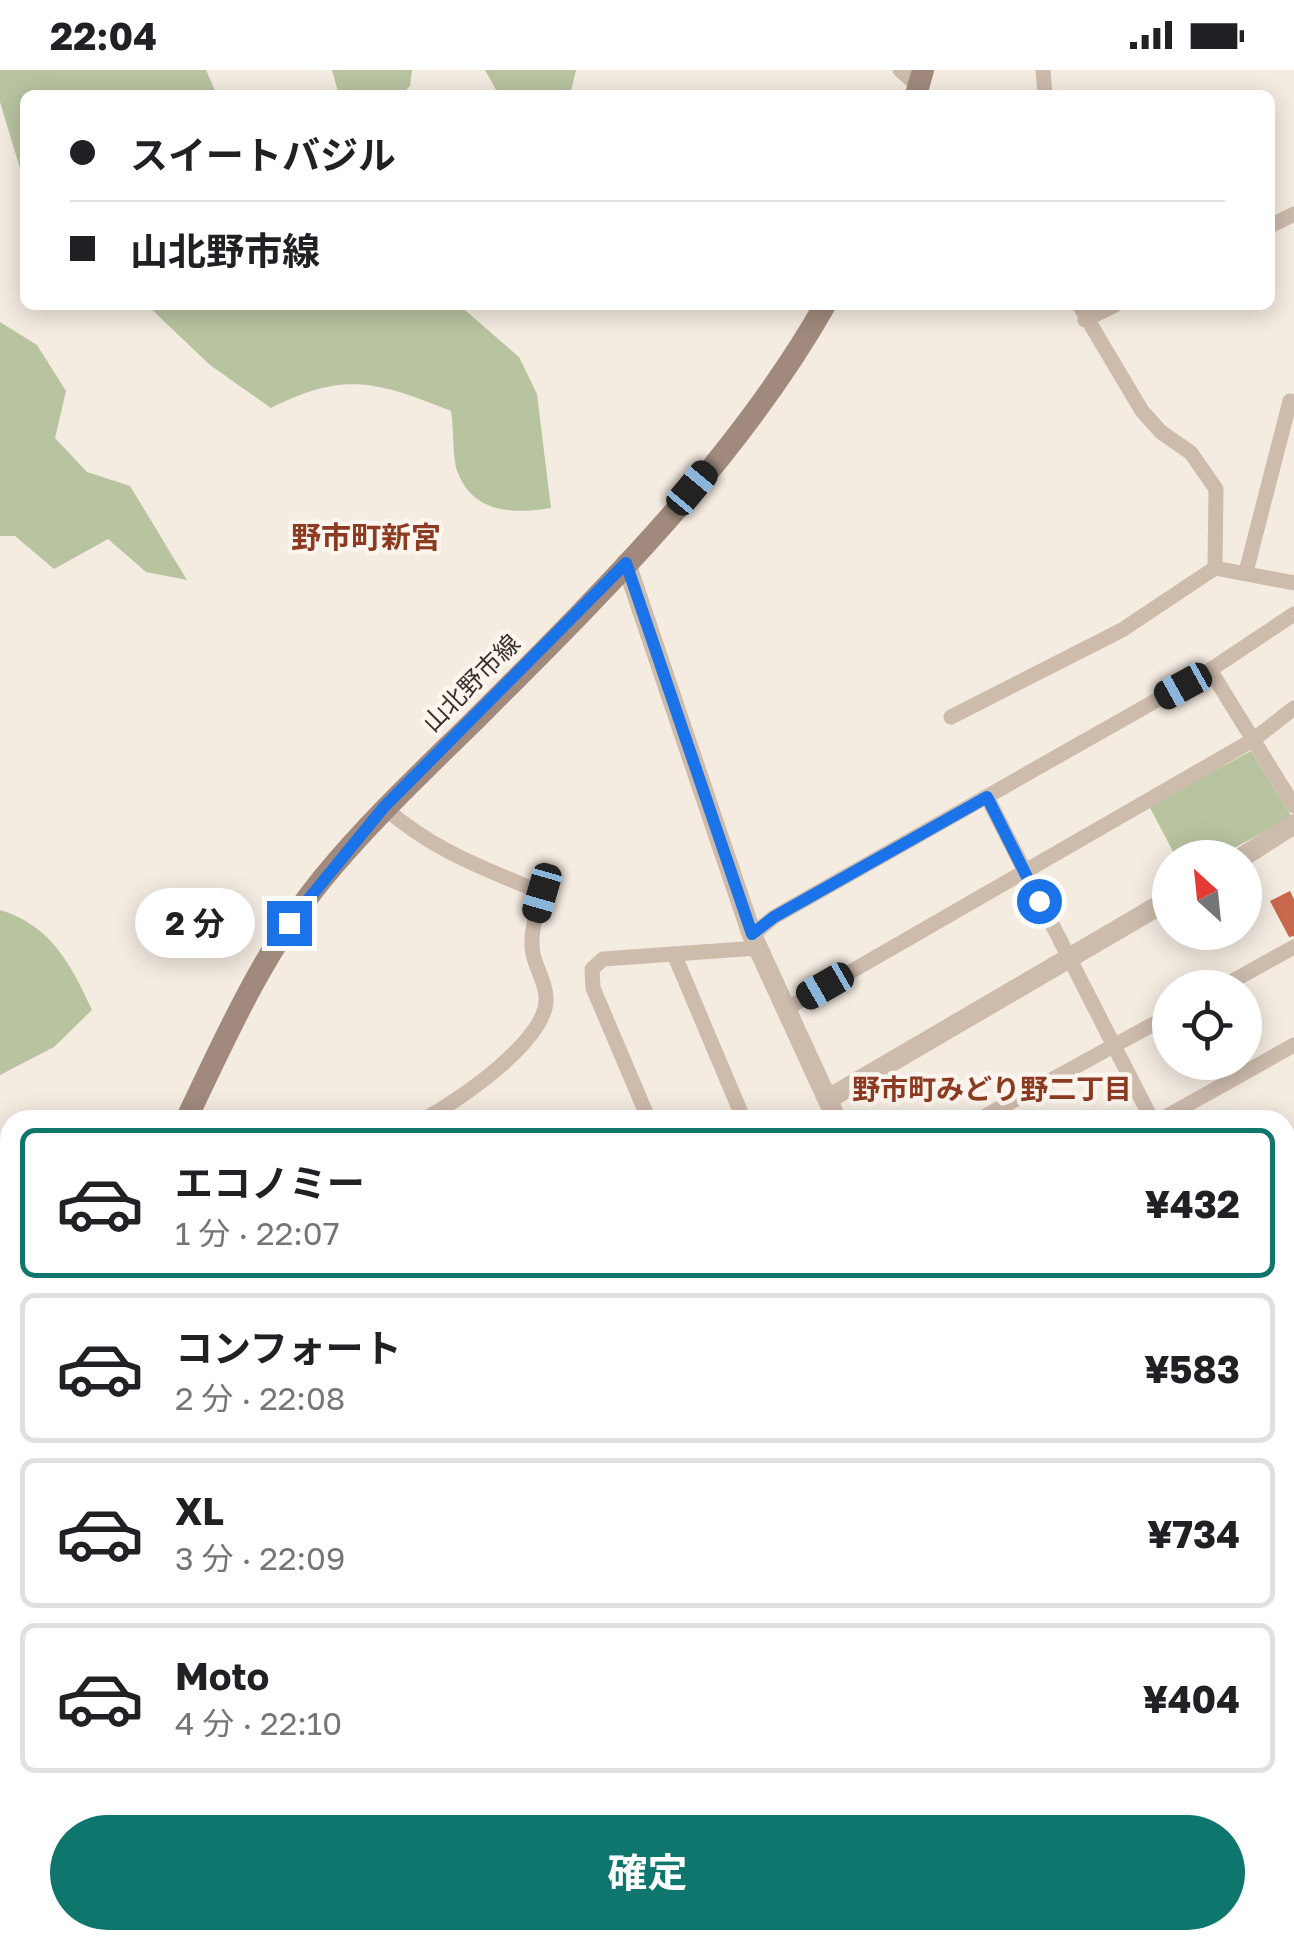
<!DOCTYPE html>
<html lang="ja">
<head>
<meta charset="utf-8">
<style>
  body { margin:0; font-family:"Golos Text","Noto Sans JP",sans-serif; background:#f2f2f2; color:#202124; height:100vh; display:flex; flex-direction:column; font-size:38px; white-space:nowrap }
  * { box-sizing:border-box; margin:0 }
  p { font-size:32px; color:#757577 }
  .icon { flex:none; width:55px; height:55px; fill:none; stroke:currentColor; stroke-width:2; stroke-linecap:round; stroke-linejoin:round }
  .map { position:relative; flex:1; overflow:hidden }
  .drawer { position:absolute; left:0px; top:1040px; width:1295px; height:840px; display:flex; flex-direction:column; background:#fff; border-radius:30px 30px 0 0; box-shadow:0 5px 25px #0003 }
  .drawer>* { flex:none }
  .hud { position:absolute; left:20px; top:20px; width:1255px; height:220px; border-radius:15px; box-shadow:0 5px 25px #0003; display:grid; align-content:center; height:220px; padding:0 50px; background:#fff }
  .needle { width:65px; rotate:333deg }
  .controls { position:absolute; left:1152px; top:770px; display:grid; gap:20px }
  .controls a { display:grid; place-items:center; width:110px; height:110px; border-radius:50%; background:#fff; box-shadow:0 5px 25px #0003; font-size:50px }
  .end { position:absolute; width:45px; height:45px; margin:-22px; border:12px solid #1a73e8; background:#fff; box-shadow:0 0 0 5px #fff }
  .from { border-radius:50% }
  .bubble { position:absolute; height:70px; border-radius:35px; background:#fff; box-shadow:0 5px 25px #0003; font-size:32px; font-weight:700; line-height:70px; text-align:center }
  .car { position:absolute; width:30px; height:60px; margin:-30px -15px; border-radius:12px; box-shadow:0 0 8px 2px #0007; background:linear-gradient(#222 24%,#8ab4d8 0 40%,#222 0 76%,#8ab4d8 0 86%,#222 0) }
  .hud b { display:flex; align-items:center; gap:35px; height:95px; font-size:38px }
  .hud b+b { border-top:2px solid #e0e0e0 }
  .hud i { width:25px; height:25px; background:#202124 }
  ul { padding:18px 0 0; list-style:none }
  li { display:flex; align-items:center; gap:30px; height:150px; margin:0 20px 15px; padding:0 30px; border:5px solid #e0e0e0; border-radius:15px }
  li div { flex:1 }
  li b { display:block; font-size:38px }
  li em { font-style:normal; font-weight:700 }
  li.on { border-color:#0f766e }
  li>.icon { width:90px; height:90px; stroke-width:1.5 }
  .button { display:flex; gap:20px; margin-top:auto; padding:20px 50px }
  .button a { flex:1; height:115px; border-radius:60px; background:#0f766e; color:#fff; font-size:40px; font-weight:700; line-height:115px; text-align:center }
  .status { display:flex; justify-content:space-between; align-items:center; height:70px; padding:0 50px; background:#fff; direction:ltr }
  .status svg { height:28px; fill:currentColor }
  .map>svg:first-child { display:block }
</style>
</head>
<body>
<div class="status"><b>22:04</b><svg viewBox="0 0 49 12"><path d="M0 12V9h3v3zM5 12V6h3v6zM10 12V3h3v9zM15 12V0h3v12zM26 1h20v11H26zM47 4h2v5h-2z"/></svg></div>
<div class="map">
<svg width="1294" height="1880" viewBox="0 0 1294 1880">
  <rect width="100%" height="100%" fill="#f4ebe1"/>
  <g fill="#b8c4a0">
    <path d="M 0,0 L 206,0 L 217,25 L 25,25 L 25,115 L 0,32 Z"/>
    <path d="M 332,0 L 412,0 L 410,16 L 401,25 L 339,25 Z"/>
    <path d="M 485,0 L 576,0 L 570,25 L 499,25 Z"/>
    <path d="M 147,235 L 459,235 L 519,287 L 537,324 L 551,438 C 515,444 474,444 458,403 C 452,390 454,357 451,341 C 377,311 343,301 271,338 L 210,295 Z"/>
    <path d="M 0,252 L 37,275 L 66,321 L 55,368 L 87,402 L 130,416 L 187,510 L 146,502 L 108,469 L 54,499 L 15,466 L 0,466 Z"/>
    <path d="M 1251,681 L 1292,747 L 1217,787 L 1176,787 L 1149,736 Z"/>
    <path d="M 0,840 C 51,855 71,895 92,940 L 54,977 L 0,1005 Z"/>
  </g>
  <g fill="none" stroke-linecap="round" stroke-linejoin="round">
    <path stroke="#7fb0b2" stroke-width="5" d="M 1285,1119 L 1294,1113"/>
  </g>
  <path fill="#c8694b" d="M 1290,821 L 1294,829 L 1294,866 L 1289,867 L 1270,831 Z"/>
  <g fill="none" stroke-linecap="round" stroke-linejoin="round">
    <g stroke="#b9a596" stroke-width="2.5" stroke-dasharray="5 5" stroke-linecap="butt">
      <path d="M 576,1870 L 580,1880"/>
      <path d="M 419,1880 L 476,1870"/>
    </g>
    <g stroke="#cdbbac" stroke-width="15">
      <path d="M 900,0 L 918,16"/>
      <path d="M 1043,0 L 1045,25"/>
      <path d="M 1270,156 L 1294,144"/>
      <path d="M 1079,235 L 1142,341 L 1161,362 L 1191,383 L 1216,419 L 1215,498"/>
      <path d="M 1085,250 L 1115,235"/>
      <path d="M 1246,502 L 1290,331 L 1294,332"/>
      <path d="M 1210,600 L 1294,736"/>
      <path d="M 951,647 L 1122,560 L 1215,498 L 1294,513"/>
      <path d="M 987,727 L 1152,1050"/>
      <path d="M 384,737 C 430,779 485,799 543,823 C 537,842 529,863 533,884 C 536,898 546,913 546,928 C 548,970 458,1031 423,1050"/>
      <path d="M 752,865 L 774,847 L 1210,600 L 1294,544"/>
      <path d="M 674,884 L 744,1050"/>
      <path d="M 1220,918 L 1294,877"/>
      <path d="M 786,939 L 1253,670 L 1294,638"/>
      <path d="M 649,1050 L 593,918 L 592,899 L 603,889 L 758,878"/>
      <path d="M 978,1050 L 1170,945"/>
      <path d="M 1160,1050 L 1294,975"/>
      <path d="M 1285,1086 L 1294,1080"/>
      <path d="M 0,1180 L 10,1175"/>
      <path d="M 1285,1298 L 1294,1310"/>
      <path d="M 0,1426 L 10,1425"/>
      <path d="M 764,1870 L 768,1880"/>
      <path d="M 1200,1870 L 1204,1880"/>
    </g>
    <g stroke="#cdbbac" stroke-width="20">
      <path d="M 626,493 L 752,865 L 837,1050"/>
      <path d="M 1241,788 L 1294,754"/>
      <path d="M 828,1029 L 1170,829"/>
    </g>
    <g stroke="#a18a7d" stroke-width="22">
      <path d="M 916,25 L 923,0"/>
      <path d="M 186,1050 C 226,966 264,880 323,808 C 369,752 419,705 470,655 C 598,527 735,393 825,235"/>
      <path d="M 1285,1729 L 1294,1725"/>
      <path d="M 177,1870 L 181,1880"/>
      <path d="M 933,1880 L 956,1870"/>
    </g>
  </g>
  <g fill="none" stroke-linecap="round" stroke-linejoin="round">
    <path stroke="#1a73e8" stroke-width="12" d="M 289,853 L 384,737 L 626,493 L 752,864 L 774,847 L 987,727 L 1039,831"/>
  </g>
  <g text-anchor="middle" stroke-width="9" stroke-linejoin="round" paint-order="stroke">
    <g font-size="25" fill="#3b302b" stroke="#fbf5ee">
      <text transform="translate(471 613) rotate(-45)" y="9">山北野市線</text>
    </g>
    <g font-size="28" font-weight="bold" fill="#8c3b22" stroke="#fbf5ee">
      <text x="992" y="1029">野市町みどり野二丁目</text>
    </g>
    <g font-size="30" font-weight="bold" fill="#8c3b22" stroke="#fbf5ee">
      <text x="366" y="478">野市町新宮</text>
    </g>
  </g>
</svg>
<div class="controls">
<a><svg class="needle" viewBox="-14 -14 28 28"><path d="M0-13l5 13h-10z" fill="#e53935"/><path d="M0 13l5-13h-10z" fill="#757577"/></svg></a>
<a><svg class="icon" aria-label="locate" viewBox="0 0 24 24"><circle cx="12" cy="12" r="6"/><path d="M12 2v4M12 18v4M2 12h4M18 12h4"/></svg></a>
</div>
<i class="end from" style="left:1039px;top:831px"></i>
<i class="end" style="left:289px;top:853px"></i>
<div class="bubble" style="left:135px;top:818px;width:120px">2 分</div>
<i class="car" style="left:692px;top:418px;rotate:40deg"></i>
<i class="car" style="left:1183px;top:616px;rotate:241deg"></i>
<i class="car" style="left:542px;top:823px;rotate:196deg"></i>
<i class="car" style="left:825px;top:916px;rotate:240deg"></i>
<div class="hud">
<b><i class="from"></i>スイートバジル</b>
<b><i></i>山北野市線</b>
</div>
<section class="drawer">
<ul>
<li class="on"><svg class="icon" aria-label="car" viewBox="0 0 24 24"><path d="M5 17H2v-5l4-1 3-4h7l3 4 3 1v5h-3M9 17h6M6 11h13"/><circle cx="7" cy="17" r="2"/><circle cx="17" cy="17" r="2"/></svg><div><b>エコノミー</b><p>1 分 · 22:07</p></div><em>¥432</em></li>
<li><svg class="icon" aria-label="car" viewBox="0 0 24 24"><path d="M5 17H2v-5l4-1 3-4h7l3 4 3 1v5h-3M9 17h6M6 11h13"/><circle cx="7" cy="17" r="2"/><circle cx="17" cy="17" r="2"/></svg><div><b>コンフォート</b><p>2 分 · 22:08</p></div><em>¥583</em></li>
<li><svg class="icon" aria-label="car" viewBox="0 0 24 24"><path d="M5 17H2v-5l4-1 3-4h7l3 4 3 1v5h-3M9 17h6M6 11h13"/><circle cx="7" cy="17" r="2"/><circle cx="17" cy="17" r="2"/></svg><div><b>XL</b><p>3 分 · 22:09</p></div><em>¥734</em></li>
<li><svg class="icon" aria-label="car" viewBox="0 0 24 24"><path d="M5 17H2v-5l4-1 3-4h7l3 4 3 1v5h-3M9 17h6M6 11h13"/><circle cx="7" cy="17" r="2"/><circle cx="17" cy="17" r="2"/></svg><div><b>Moto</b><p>4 分 · 22:10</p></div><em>¥404</em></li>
</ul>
<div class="button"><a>確定</a></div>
</section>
</div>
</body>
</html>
